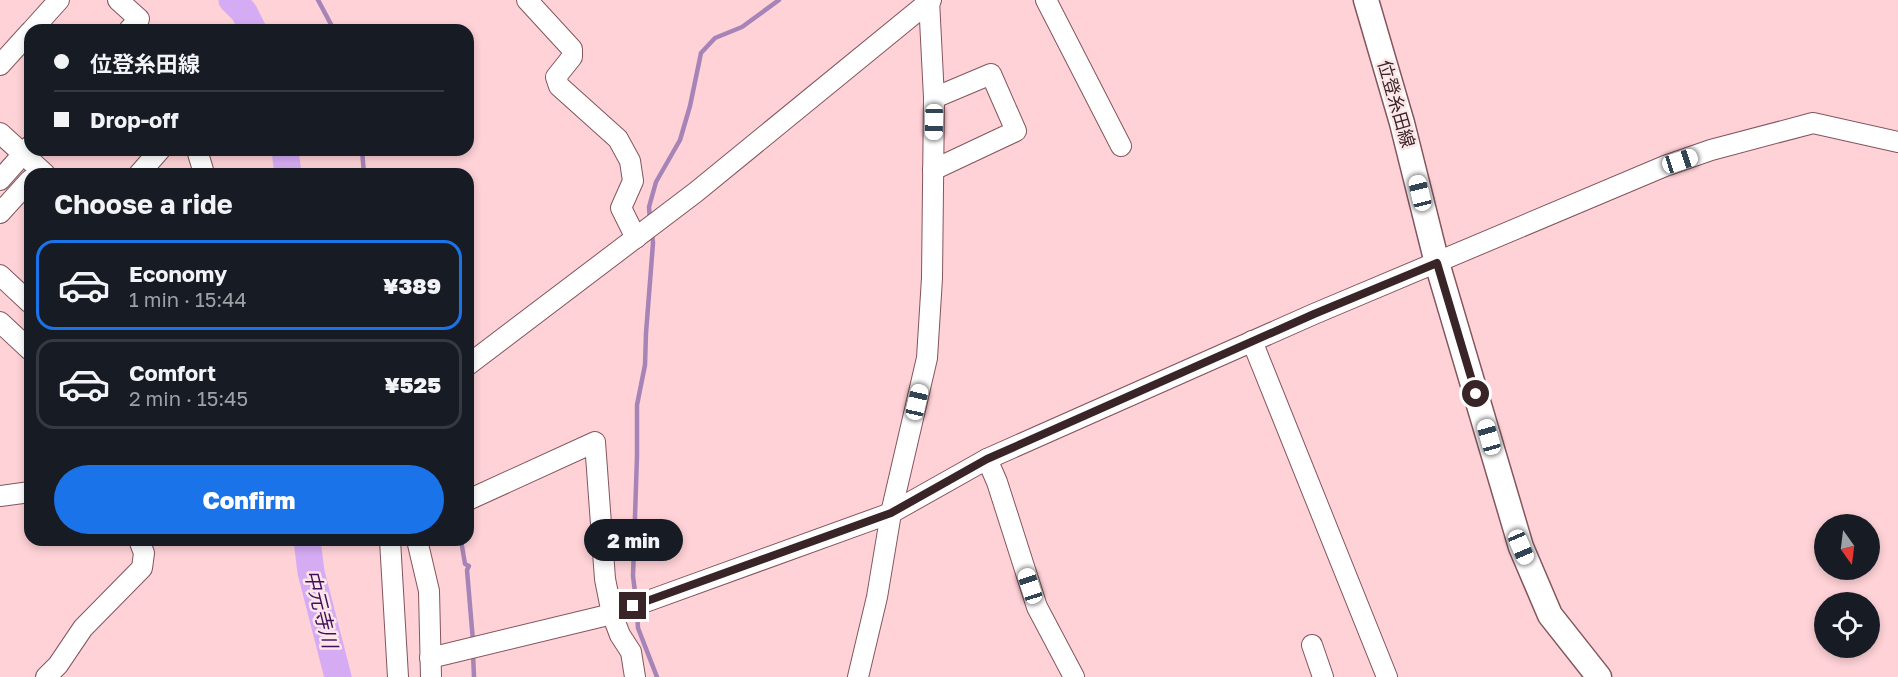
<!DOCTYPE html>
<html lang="en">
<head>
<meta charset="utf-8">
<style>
  body { margin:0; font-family:"Golos Text","Noto Sans JP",sans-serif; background:#20242c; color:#f1f3f6; height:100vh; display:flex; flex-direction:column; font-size:22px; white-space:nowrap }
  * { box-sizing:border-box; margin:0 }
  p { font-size:20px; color:#9ea1a6 }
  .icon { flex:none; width:33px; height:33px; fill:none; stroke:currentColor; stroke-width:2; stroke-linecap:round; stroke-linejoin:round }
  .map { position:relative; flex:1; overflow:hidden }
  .panel { position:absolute; left:24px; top:168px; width:450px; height:378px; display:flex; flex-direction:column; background:#171b24; border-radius:18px; box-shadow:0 3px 9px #0003 }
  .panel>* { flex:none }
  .top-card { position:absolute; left:24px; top:24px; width:450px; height:132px; border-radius:18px; box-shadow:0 3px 9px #0003; display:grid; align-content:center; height:132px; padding:0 30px; background:#171b24 }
  .needle { width:39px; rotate:166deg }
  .fabs { position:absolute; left:1814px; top:514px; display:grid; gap:12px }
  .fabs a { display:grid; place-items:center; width:66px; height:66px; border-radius:50%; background:#171b24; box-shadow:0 3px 9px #0003; font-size:30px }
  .end { position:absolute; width:27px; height:27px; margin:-14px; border:8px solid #392528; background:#fff; box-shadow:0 0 0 3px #fff }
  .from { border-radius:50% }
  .bubble { position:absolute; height:42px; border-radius:21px; background:#171b24; box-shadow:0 3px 9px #0003; font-size:20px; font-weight:800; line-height:42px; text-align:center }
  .car { position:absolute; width:18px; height:36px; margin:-18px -9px; border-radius:8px; box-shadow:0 0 4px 2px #0007; background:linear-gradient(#fff 24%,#345 0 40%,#fff 0 76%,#345 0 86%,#fff 0) }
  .top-card b { display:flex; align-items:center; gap:21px; height:57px; font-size:22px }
  .top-card b+b { border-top:2px solid #363941 }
  .top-card i { width:15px; height:15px; background:#f1f3f6 }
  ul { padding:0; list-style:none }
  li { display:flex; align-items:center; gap:18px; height:90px; margin:0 12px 9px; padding:0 18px; border:3px solid #363941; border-radius:18px }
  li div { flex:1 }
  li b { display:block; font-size:22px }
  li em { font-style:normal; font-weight:800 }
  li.selected { border-color:#1a73e8 }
  li>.icon { width:54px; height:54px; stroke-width:1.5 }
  h2 { padding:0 30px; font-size:27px; line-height:72px }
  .cta { display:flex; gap:12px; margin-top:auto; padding:12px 30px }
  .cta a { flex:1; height:69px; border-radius:36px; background:#1a73e8; color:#fff; font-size:24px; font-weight:800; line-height:69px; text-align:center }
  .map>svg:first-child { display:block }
</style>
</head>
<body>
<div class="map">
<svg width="1898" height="677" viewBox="0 0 1898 677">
  <rect width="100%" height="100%" fill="#fed2d7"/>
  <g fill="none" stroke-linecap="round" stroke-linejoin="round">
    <g stroke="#a684b7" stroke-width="4.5">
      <path d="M 318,0 L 334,30"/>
      <path d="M 362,150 L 364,174"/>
      <path d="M 650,221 L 649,207 L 656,182 L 680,140 L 690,106 L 701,53 L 715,38 L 742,27 L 779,0"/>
      <path d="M 461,540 L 465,564 L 469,566 L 467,570 L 473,641"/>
      <path d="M 636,600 L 633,576 L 637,456 L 637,405 L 645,365 L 646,333 L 653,243 L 652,232"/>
      <path d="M 637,611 L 638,628 L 657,677"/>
      <path d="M 473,653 L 474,677"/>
    </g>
    <g stroke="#d5acf4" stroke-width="27">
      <path d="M 232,0 L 244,12 L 253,30"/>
      <path d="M 285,150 L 288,174"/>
      <path d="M 307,540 L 311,572 L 338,677"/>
    </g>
    <defs>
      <g id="minor">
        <path d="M 118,0 L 139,19 L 129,30"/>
        <path d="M 527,0 L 572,49 L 572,57 L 556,77 L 559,86 L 618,139 L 630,161 L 633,181 L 621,208 L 636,238"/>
        <path d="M 1046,0 L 1121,146"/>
        <path d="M 32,30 L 59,0"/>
        <path d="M 0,65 L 30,32"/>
        <path d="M 0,133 L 45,174"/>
        <path d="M 197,150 L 203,170 L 202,174"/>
        <path d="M 933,170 L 1016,131 L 991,74 L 934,98"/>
        <path d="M 139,174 L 160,150"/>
        <path d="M 0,180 L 30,146"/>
        <path d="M 0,213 L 30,180"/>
        <path d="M 0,275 L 30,303"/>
        <path d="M 0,322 L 30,350"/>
        <path d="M 1252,341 L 1387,677"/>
        <path d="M 468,365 L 696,192 L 931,0"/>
        <path d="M 987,459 L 997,482 L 1037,607 L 1074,677"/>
        <path d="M 0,496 L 30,492"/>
        <path d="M 468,500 L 595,442 L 605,579 L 612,614 L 620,635 L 631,652 L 635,677"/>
        <path d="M 390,540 L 398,677"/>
        <path d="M 417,540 L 429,591 L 431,677"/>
        <path d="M 1312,645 L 1323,677"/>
        <path d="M 430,658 L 612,614 L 891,513 L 987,459 L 1314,314 L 1665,166 L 1711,150 L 1813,123 L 1898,142"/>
        <path d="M 46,677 L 58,665 L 83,628 L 142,568 L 144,553 L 139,540"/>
        <path d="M 858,677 L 877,597 L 891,513 L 927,358 L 932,278 L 934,98 L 929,0"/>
      </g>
      <path id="major" d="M 1366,0 L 1402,123 L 1437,263 L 1521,547 L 1550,615 L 1599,677"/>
    </defs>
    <use href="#minor" stroke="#84555c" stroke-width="22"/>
    <use href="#major" stroke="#84555c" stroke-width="27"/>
    <use href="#minor" stroke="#fff" stroke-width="20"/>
    <use href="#major" stroke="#fff" stroke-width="24"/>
  </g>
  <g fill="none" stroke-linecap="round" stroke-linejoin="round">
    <path stroke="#392528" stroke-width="8" d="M 633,606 L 891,513 L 987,459 L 1314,314 L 1437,263 L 1476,394"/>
  </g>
  <g text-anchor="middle" stroke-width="5" stroke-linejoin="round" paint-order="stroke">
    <g font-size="18" fill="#392528" stroke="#fce6e8">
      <text transform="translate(1396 104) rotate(74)" y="6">位登糸田線</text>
    </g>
    <g font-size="20" font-style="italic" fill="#420f5e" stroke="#fce6e8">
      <text transform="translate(321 609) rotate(76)" y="7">中元寺川</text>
    </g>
  </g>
</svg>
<div class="fabs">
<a><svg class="needle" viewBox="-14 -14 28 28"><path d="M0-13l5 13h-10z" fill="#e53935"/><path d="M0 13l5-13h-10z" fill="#9ea1a6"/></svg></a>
<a><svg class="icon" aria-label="locate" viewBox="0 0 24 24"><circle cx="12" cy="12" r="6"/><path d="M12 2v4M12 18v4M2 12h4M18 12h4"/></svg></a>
</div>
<i class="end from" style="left:1476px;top:394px"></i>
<i class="end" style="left:633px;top:606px"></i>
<div class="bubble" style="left:584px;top:519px;width:99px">2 min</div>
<i class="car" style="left:934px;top:122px;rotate:181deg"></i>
<i class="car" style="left:1680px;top:161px;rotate:72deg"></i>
<i class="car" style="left:1420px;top:193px;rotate:346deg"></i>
<i class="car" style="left:917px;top:402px;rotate:13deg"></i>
<i class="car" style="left:1489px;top:437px;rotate:344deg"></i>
<i class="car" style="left:1521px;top:547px;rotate:157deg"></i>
<i class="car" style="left:1030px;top:586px;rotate:342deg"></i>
<div class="top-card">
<b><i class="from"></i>位登糸田線</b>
<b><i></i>Drop-off</b>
</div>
<section class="panel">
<h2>Choose a ride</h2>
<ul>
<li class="selected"><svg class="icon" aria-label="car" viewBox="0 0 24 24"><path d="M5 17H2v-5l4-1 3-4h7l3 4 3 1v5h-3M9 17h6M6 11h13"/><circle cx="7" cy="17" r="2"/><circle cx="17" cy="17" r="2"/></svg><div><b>Economy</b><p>1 min · 15:44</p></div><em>¥389</em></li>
<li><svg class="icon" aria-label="car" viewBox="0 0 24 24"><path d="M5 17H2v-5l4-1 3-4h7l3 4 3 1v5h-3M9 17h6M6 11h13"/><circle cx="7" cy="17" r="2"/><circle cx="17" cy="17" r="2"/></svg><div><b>Comfort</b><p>2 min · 15:45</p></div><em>¥525</em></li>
</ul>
<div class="cta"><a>Confirm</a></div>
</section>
</div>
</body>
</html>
